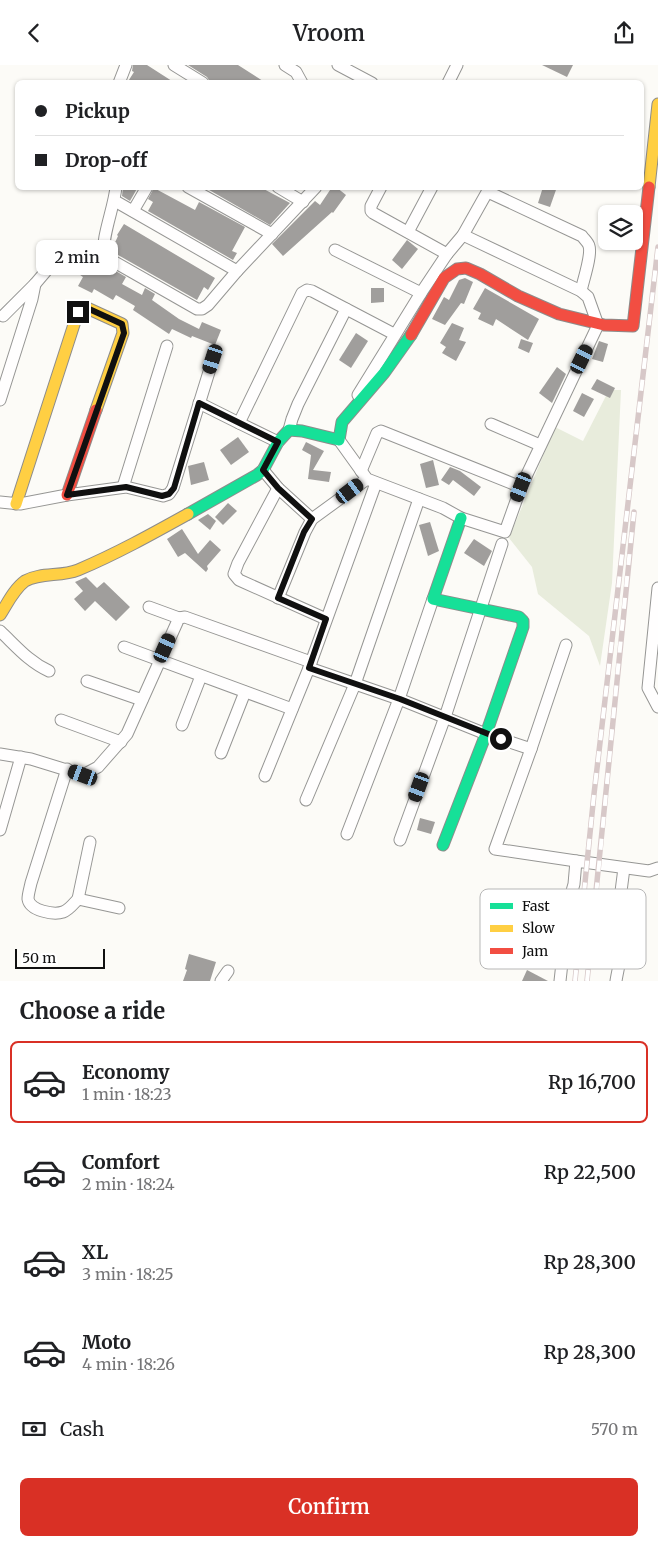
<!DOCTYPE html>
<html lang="en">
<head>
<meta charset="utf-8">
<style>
  body { margin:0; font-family:Merriweather,serif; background:#f6f6f6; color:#202124; height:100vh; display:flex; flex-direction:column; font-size:19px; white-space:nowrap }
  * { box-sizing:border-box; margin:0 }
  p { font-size:16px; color:#757577 }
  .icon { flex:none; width:28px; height:28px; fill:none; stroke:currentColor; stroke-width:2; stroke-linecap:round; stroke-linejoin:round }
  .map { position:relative; height:916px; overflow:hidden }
  .sheet { display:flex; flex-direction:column; background:#fff; flex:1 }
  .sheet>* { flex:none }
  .guide { position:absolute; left:15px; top:15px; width:629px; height:110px; border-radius:8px; box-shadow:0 1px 4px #0004; display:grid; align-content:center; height:110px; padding:0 20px; background:#fff }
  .fabs { position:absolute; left:598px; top:140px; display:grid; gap:10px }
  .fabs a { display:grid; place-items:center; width:45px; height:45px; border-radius:8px; background:#fff; box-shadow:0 1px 4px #0004; font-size:25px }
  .scale { position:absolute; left:15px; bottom:12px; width:90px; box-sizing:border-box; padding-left:5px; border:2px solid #101010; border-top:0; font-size:14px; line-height:18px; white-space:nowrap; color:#101010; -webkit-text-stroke:4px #fff; paint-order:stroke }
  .end { position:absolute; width:22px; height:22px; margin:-11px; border:6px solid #101010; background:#fff; box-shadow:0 0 0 2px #fff }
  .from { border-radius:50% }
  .bubble { position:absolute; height:35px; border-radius:8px; background:#fff; box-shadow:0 1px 4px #0004; font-size:16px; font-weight:600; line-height:35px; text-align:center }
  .car { position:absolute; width:15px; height:30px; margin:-15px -8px; border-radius:6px; box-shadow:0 0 4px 1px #0007; background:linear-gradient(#222 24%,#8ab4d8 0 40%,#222 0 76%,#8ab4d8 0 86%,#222 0) }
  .guide b { display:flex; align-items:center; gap:18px; height:48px; font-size:19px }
  .guide b+b { border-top:1px solid #e0e0e0 }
  .guide i { width:12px; height:12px; background:#202124 }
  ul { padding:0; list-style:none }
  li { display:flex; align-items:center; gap:15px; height:82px; margin:0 10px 8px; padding:0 10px; border:2px solid transparent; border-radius:8px }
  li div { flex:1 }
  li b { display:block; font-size:19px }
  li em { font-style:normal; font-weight:600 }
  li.current { border-color:#d93025 }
  li>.icon { width:45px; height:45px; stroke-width:1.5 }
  h2 { padding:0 20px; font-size:22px; line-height:60px }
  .pay { display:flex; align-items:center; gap:12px; height:55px; padding:0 20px; font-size:19px }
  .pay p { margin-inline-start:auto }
  .action { display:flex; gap:10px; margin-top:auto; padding:10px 20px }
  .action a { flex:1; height:58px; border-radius:8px; background:#d93025; color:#fff; font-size:20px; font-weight:600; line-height:58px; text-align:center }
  header { display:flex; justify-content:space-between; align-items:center; height:65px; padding:0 20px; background:#fff; font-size:22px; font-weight:600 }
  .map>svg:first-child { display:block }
</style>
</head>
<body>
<header><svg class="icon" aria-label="back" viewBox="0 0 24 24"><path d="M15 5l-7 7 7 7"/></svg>Vroom<svg class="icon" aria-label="share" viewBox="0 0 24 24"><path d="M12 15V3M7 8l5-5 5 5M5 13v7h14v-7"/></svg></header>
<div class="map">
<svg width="658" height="916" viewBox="0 0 658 916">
  <rect width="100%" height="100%" fill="#fcfbf7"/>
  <path fill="#e8ecdc" d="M 609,325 L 621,325 L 612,518 L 600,601 L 589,571 L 538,529 L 532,502 L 509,473 L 555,362 L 583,376 Z"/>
  <g fill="#a09e9c">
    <path d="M 133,0 L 147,0 L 175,18 L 127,18 L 134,7 L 132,6 Z"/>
    <path d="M 188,0 L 238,0 L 266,18 L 211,18 L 207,12 Z"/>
    <path d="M 542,0 L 573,0 L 567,12 Z"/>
    <path d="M 123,122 L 138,122 L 130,136 L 122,131 Z"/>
    <path d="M 204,122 L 260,122 L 290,138 L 270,160 Z"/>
    <path d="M 332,122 L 336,122 L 346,130 L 333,148 L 332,147 L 283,191 L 272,179 L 315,136 L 320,140 Z"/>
    <path d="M 543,122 L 557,122 L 550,142 L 538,138 Z"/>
    <path d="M 154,123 L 195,145 L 199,137 L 245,162 L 232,186 L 237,188 L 233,195 L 148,146 L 153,137 L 148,134 Z"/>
    <path d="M 124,159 L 215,213 L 208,225 L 204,222 L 197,235 L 111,186 L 118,171 L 117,170 Z"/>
    <path d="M 84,175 L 96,182 L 97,192 L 100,197 L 126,212 L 122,219 L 142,230 L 145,223 L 155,229 L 152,235 L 179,254 L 199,264 L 202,257 L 221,265 L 215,280 L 192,271 L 191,273 L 172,264 L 169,269 L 133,245 L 135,241 L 116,230 L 113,235 L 94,224 L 92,228 L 78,221 L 83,212 L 73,205 L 85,188 L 79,184 Z"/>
    <path d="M 407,175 L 418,184 L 402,204 L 392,195 Z"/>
    <path d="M 465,213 L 473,217 L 464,239 L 461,238 L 445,260 L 432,254 L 444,232 L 449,235 L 459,215 Z"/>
    <path d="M 371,223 L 384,223 L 384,237 L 371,238 Z"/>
    <path d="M 485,223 L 539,254 L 528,275 L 496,254 L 493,261 L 478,254 L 481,248 L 473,244 Z"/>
    <path d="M 452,258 L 464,263 L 459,275 L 466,277 L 456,296 L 442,288 L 446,282 L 440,278 Z"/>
    <path d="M 356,268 L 368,276 L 351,303 L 339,295 Z"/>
    <path d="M 521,274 L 533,278 L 529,288 L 518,283 Z"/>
    <path d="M 599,276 L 608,279 L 603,297 L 592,294 Z"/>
    <path d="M 557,302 L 566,309 L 552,338 L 539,328 Z"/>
    <path d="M 597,314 L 615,323 L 610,333 L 591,324 Z"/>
    <path d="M 582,328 L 594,334 L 584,352 L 573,346 Z"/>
    <path d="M 238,372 L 249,387 L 231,400 L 220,385 Z"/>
    <path d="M 306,377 L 324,386 L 313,405 L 331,407 L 329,417 L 308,414 L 311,390 L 302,385 Z"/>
    <path d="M 433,395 L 439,420 L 426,423 L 420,399 Z"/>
    <path d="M 204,397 L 209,415 L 191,420 L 188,401 Z"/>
    <path d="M 450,402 L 460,406 L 481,422 L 474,431 L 453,415 L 449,420 L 441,415 Z"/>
    <path d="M 228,438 L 237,446 L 223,460 L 215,452 Z"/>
    <path d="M 208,449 L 216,456 L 210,465 L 198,455 Z"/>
    <path d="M 430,457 L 439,486 L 428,491 L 419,460 Z"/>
    <path d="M 182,464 L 198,489 L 210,475 L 221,485 L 207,501 L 208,504 L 206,507 L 185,488 L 178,492 L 167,474 Z"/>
    <path d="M 474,474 L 492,486 L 484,501 L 464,488 Z"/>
    <path d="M 86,512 L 97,523 L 104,517 L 130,542 L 116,556 L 95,536 L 85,546 L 74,534 L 83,526 L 75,517 Z"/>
    <path d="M 420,753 L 435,757 L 431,769 L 417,765 Z"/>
    <path d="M 189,889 L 216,897 L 210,916 L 183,916 L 187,905 L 185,904 Z"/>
    <path d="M 527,905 L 548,916 L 522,916 Z"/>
  </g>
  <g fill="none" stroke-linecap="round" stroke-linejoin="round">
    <defs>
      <g id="street">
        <path d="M 174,0 L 203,18"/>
        <path d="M 285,0 L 296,7 L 302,18"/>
        <path d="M 338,0 L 372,18"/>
        <path d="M 119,18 L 126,0"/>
        <path d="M 448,18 L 457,0"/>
        <path d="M 116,122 C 114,143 101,173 104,191 L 197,244 L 202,244 L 208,240 L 237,206 L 316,122"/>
        <path d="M 188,122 L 272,169"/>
        <path d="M 278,122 L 303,137"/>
        <path d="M 381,122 L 371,141 L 371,146 L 373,148 L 447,189"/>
        <path d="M 488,127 L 582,171 C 584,174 588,177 589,181 C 592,190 583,216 581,226"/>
        <path d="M 115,136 L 237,206"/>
        <path d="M 133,146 L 147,122"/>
        <path d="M 408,167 L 432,122"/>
        <path d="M 335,185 L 421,228"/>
        <path d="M 35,219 L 52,199"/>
        <path d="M 358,330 L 421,228 L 447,189 L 463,170 L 490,122"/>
        <path d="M 0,335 L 32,234 L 35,219 L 3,251"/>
        <path d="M 199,338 L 239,358"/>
        <path d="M 491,359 L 540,380"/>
        <path d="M 289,365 L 292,354 L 298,339 L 346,244"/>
        <path d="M 339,375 L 367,414 L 443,443 L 461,453 L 505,467 L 521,422 L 598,260 L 588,232 L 581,226 L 463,170"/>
        <path d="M 278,377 L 239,358 L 302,228 L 307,225 L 312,226 L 394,269"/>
        <path d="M 263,405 L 278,423 L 312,454"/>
        <path d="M 361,406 L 377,368 L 381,366 L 521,422"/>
        <path d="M 123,422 L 167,281"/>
        <path d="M 278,423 L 238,498 L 234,509 L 239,515 L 326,554"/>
        <path d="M 0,437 L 20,439 L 67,430 L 126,422 L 163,431 L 169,429 L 173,423 L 213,294"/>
        <path d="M 658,523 L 648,623 L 658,642"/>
        <path d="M 278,533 L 305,467 L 312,454 L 367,414"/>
        <path d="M 149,542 L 179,553"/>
        <path d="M 0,566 C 16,581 29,597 49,606"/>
        <path d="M 566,580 L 531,684 L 495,784 L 576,796"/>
        <path d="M 124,582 L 292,644"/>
        <path d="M 309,603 L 399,634 L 486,669 L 531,684"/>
        <path d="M 87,616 L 142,635"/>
        <path d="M 61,655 L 121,677"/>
        <path d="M 182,660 L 201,611"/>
        <path d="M 221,688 L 245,627"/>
        <path d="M 0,689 L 31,694 L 83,710 L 98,702 L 127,669 L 179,553 L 185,552 L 311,597"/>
        <path d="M 67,704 L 31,818 C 30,823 28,829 28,834 C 30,846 54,850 63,847 C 69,845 74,838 78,834 L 119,843"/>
        <path d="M 265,711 L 309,603 L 376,418"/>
        <path d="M 306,735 L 355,619 L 419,434"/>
        <path d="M 0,765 L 21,692"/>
        <path d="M 347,769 L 399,634 L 433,534"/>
        <path d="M 400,775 L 445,652 L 502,479"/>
        <path d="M 570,833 L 613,839 C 619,842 624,846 625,853 C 628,865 618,902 616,916"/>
        <path d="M 78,834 L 90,777"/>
        <path d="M 619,842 L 624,803"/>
        <path d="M 221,916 L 228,906"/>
        <path d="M 560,916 L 562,898 L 564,854 L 574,819 L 576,796 L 649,806 L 658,803"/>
      </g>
      <g id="fast">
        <path d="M 188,449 L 257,410 L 263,405 L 278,377 L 289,365 L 302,366 L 339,375 L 342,357 L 384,308 L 411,270"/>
        <path d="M 443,780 L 486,669 L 523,562 L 523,556 L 519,552 L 433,534 L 461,453"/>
      </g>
      <g id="slow">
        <path d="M 649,122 L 658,39"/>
        <path d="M 16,439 L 78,247 L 87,243 L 122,259 L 123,268 L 96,345"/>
        <path d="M 0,550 C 7,539 14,524 25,516 C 41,507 61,512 78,505 C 116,489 152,469 188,449"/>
      </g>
      <g id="jam">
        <path d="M 411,270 L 444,213 L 457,204 L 466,203 L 480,209 L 518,231 L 559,249 L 604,260 L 633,261 L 649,122"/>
        <path d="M 67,430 L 96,345"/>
      </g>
    </defs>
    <use href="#street" stroke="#969694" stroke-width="13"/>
    <use href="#fast" stroke="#8d8c8b" stroke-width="13"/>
    <use href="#slow" stroke="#8d8c8b" stroke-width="13"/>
    <use href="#jam" stroke="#8d8c8b" stroke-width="13"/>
    <use href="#street" stroke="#fffefe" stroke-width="11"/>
    <use href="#fast" stroke="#16e098" stroke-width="11"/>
    <use href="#slow" stroke="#ffcf43" stroke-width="11"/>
    <use href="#jam" stroke="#f24e42" stroke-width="11"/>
    <defs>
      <g id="rail">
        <path d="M 575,916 L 594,729 L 658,182"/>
        <path d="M 587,916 C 604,760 617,603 634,447"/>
      </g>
    </defs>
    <use href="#rail" stroke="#d7c8c8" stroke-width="5.5"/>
    <use href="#rail" stroke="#fff" stroke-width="4" stroke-dasharray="11" stroke-linecap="butt"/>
  </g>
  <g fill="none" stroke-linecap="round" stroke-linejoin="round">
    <path stroke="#101010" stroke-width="6" d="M 78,247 L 82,244 L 87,243 L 122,259 L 124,268 L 67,430 L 126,422 L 162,431 L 169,429 L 174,423 L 199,338 L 278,377 L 263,405 L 278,423 L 312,454 L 304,467 L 278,533 L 326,554 L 309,603 L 400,634 L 501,674"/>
  </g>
  <rect x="480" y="824" width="166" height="80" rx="8" fill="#fff" stroke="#b7b7b7" stroke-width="1"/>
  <rect x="490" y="838" width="23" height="6" fill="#16e098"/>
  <rect x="490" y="860" width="23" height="7" fill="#ffcf43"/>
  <rect x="490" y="883" width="23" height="6" fill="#f24e42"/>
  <g font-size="14" fill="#101010">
    <text x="522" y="846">Fast</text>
    <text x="522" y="868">Slow</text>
    <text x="522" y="891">Jam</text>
  </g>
</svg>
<div class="fabs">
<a><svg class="icon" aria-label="layers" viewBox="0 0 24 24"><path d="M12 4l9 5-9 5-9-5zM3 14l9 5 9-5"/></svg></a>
</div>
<div class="scale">50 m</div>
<i class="end from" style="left:501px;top:674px"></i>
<i class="end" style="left:78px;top:247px"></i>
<div class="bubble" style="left:36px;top:175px;width:82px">2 min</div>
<i class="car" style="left:213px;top:294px;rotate:198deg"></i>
<i class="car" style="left:582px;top:294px;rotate:26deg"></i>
<i class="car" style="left:521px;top:422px;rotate:201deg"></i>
<i class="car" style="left:350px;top:426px;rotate:53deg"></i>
<i class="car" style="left:165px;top:583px;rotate:24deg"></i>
<i class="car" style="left:83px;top:710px;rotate:290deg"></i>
<i class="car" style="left:419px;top:722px;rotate:200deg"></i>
<div class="guide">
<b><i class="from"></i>Pickup</b>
<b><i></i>Drop-off</b>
</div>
</div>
<section class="sheet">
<h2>Choose a ride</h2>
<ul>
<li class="current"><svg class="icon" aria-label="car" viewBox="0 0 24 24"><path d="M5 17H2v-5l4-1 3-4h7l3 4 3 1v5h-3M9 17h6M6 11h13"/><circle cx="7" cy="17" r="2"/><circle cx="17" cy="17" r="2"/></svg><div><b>Economy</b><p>1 min · 18:23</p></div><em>Rp 16,700</em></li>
<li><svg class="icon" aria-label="car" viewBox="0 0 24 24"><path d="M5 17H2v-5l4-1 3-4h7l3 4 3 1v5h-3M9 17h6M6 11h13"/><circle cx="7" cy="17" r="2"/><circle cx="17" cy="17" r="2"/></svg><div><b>Comfort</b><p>2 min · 18:24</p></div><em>Rp 22,500</em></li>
<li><svg class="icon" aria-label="car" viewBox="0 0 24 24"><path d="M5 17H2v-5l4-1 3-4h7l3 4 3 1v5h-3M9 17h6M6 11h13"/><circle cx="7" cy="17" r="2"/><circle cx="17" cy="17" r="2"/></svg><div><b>XL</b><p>3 min · 18:25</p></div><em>Rp 28,300</em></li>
<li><svg class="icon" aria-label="car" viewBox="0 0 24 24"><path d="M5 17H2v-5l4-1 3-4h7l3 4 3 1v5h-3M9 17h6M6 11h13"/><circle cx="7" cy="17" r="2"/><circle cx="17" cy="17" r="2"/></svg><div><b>Moto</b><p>4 min · 18:26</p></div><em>Rp 28,300</em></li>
</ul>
<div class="pay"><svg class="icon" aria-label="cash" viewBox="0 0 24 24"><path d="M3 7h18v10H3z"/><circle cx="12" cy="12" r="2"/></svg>Cash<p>570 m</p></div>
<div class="action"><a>Confirm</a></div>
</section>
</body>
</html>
